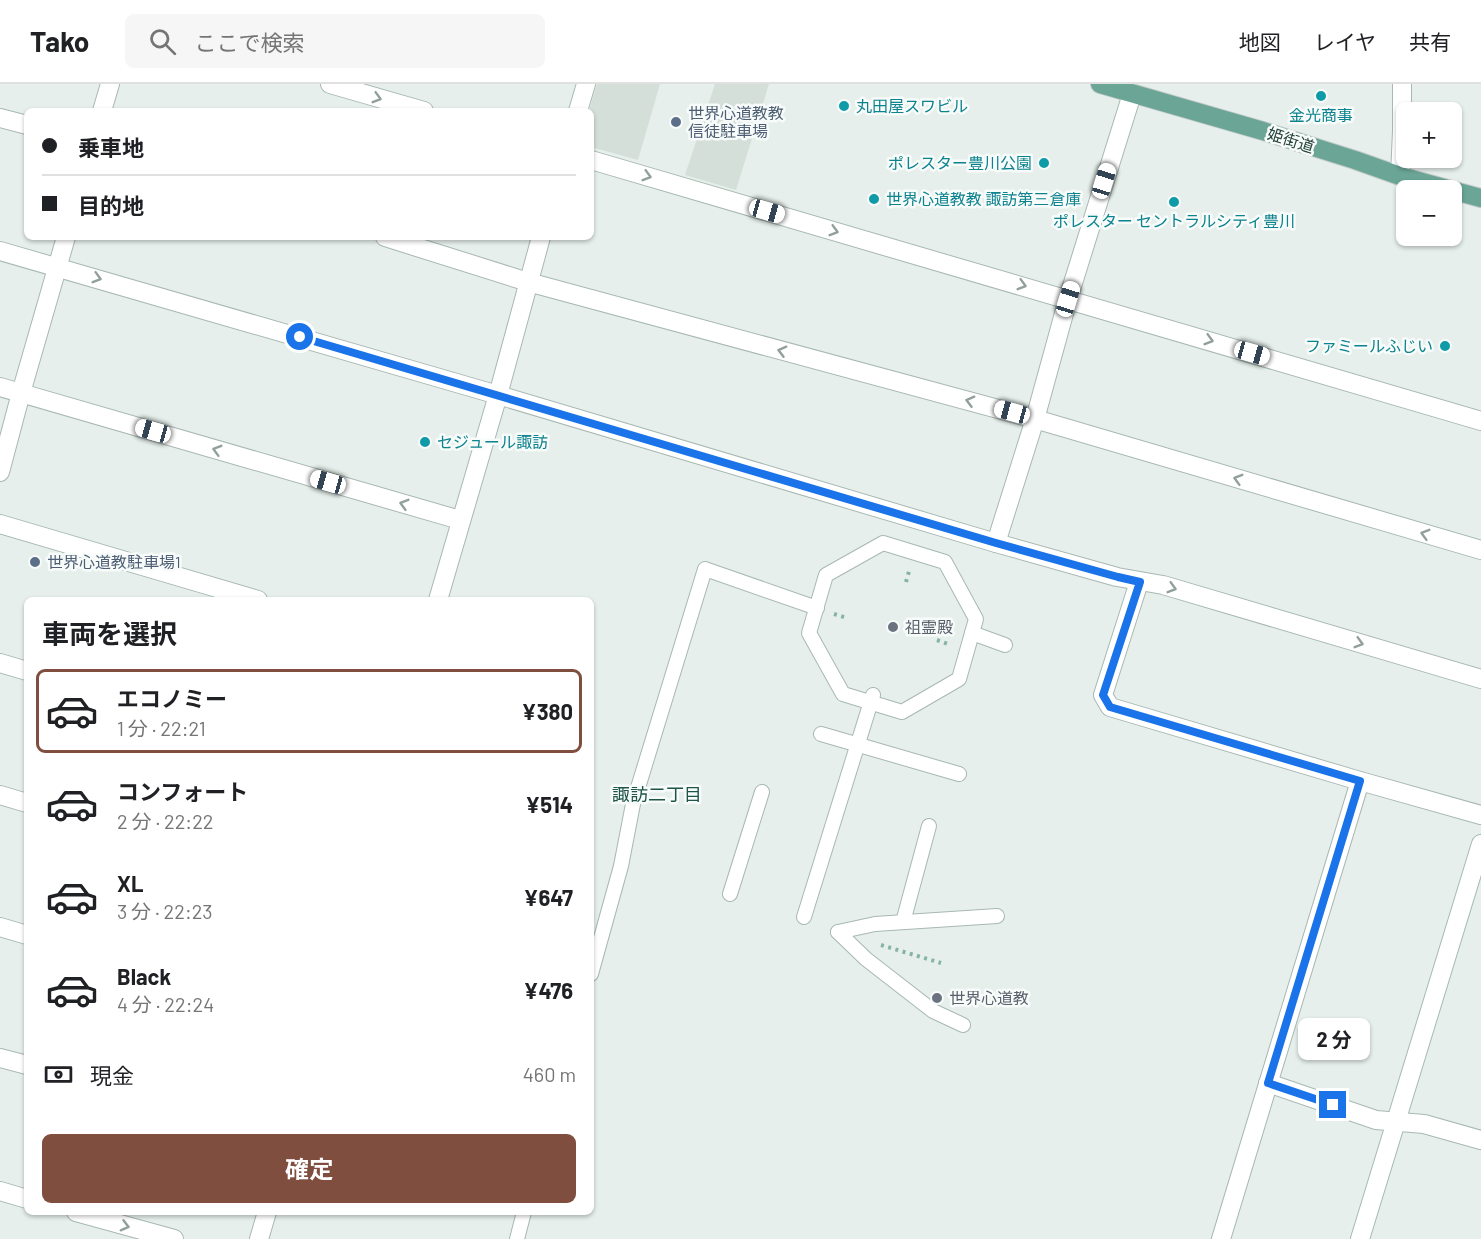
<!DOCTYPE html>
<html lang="ja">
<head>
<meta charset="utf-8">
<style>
  body { margin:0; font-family:Barlow,"Noto Sans JP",sans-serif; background:#f6f6f6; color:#202124; height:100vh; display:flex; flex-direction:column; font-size:22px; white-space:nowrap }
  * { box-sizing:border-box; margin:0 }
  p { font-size:20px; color:#757577 }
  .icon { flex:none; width:33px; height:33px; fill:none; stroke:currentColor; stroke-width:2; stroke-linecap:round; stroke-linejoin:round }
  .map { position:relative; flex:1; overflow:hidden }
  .panel { position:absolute; left:24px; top:513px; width:570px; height:618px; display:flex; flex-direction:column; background:#fff; border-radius:9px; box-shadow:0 2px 4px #0004 }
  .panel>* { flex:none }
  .hud { position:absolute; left:24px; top:24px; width:570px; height:132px; border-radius:9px; box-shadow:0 2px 4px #0004; display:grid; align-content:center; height:132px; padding:0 18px; background:#fff }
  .tools { position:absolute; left:1396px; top:18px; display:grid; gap:12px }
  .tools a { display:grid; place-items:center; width:66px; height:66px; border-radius:9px; background:#fff; box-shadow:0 2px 4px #0004; font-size:30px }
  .end { position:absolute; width:27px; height:27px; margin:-14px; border:8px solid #1a73e8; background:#fff; box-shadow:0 0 0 3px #fff }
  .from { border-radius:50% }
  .bubble { position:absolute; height:42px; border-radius:9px; background:#fff; box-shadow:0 2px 4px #0004; font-size:20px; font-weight:700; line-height:42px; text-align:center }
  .car { position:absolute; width:18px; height:36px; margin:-18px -9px; border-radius:8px; box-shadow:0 0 4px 2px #0007; background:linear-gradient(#fff 24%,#345 0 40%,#fff 0 76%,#345 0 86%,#fff 0) }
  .hud b { display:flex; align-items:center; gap:21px; height:57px; font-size:22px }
  .hud b+b { border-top:2px solid #e0e0e0 }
  .hud i { width:15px; height:15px; background:#202124 }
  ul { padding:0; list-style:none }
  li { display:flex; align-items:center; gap:18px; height:84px; margin:0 12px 9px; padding:0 6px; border:3px solid transparent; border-radius:9px }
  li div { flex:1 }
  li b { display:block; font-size:22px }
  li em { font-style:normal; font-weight:700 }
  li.current { border-color:#7f4e3f }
  li>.icon { width:54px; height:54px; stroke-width:1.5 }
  h2 { padding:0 18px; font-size:27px; line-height:72px }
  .pay { display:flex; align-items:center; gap:15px; height:66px; padding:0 18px; font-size:22px }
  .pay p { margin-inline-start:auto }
  .action { display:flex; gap:12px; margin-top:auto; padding:12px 18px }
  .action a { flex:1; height:69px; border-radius:9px; background:#7f4e3f; color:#fff; font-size:24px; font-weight:700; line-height:69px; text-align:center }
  header { display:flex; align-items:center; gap:36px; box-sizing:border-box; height:84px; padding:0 30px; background:#fff; border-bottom:2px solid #e0e0e0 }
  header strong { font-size:28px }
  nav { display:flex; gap:33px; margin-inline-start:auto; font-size:21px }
  .search { width:420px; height:54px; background:#f6f6f6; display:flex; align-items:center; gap:15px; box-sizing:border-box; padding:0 21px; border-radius:9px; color:#757577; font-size:22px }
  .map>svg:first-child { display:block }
</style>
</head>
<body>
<header>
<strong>Tako</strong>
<div class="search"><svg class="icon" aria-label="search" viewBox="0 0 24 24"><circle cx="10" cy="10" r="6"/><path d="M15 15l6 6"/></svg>ここで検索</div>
<nav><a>地図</a><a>レイヤ</a><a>共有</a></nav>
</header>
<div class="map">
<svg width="1481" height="1155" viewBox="0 0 1481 1155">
  <rect width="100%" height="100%" fill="#e6efeb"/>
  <g fill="#d4dfda">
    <path d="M 597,0 L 660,0 L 638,76 L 591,63 L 591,27 L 589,27 Z"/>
    <path d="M 715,0 L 769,0 L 736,106 L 685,91 Z"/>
  </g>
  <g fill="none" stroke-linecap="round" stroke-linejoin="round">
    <defs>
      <g id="lane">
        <path d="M 883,459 L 945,478 L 976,535 L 959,595 L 902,628 L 843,610 L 809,549 L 826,491 Z"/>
        <path d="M 972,549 L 1005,561"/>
        <path d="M 821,650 L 959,690"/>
        <path d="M 730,810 L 762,708"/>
        <path d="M 804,833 L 873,611"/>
        <path d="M 903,838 L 929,742"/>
        <path d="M 838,848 L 875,840 L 997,832"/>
        <path d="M 838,848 L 866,875 L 933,927 L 963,941"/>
        <path d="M 591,890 L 621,782 L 633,720 L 705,485 L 817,524"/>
        <path d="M 517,1155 L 524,1128"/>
      </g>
      <g id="street">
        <path d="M 330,0 L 424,27"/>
        <path d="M 102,27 L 110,0"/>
        <path d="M 578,27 L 586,0"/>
        <path d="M 0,34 L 27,41"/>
        <path d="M 591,76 L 1481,337"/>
        <path d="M 1400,92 L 1402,47 L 1402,0"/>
        <path d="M 385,153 L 528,198 L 1035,335 L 1481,466"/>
        <path d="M 0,167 L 498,311 L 996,459 L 1117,493 L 1163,501 L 1481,595"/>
        <path d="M 0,303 L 460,436"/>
        <path d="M 0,388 L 21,309 L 66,153"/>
        <path d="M 0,440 L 258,516"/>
        <path d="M 996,459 L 1035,335 L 1068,215 L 1132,10"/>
        <path d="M 1139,498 L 1103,611 L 1110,623 L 1360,697 L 1481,731"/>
        <path d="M 438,516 L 498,311 L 541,153"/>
        <path d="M 0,579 L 27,587"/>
        <path d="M 0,711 L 27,719"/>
        <path d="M 0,843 L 27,851"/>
        <path d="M 0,974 L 27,981"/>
        <path d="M 1268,999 L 1376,1036 L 1424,1040 L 1481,1056"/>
        <path d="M 0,1107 L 27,1115"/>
        <path d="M 76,1128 L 174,1155"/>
        <path d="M 259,1155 L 267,1128"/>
        <path d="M 1221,1155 L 1360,697"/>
      </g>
      <path id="secondary" d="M 1360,1155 L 1481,760"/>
      <path id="primary" d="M 1100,0 L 1263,47 L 1355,76 L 1400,92 L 1481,114"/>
    </defs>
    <use href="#lane" stroke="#a8b8b2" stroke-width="16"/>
    <use href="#street" stroke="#a8b8b2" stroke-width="20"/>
    <use href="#secondary" stroke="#a4bbb3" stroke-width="20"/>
    <use href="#primary" stroke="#c2cac8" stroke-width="20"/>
    <g stroke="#86b3a5" stroke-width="4" stroke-dasharray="3 4.5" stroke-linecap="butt">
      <path d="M 906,498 L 910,484"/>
      <path d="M 834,530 L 847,534"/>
      <path d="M 937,556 L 951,561"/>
      <path d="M 881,861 L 941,879"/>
    </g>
    <use href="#lane" stroke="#fff" stroke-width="14"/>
    <use href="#street" stroke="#fff" stroke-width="18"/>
    <use href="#secondary" stroke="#fff" stroke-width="18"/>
    <use href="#primary" stroke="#6aa596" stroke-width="18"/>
  </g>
  <defs><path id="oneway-chevron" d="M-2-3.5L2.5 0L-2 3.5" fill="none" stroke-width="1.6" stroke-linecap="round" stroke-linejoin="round" transform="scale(1.5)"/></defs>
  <g stroke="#92a09c">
    <use href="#oneway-chevron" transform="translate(377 14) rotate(16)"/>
    <use href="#oneway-chevron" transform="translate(647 92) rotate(16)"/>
    <use href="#oneway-chevron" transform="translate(834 147) rotate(16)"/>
    <use href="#oneway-chevron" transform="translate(97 194) rotate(16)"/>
    <use href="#oneway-chevron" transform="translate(1022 201) rotate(16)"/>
    <use href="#oneway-chevron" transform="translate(1209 256) rotate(16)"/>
    <use href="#oneway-chevron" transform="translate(782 267) rotate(-165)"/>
    <use href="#oneway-chevron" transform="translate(970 317) rotate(-165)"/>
    <use href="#oneway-chevron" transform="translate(217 366) rotate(-164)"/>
    <use href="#oneway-chevron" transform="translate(1238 395) rotate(-164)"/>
    <use href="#oneway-chevron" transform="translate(404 420) rotate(-164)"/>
    <use href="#oneway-chevron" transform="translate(1425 450) rotate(-164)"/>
    <use href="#oneway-chevron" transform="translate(1172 504) rotate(16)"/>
    <use href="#oneway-chevron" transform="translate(1359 559) rotate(16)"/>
    <use href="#oneway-chevron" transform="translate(125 1142) rotate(15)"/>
  </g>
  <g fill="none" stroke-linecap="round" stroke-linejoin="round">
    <path stroke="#1a73e8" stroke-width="8" d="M 300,253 L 996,459 L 1118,493 L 1140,498 L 1103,611 L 1110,623 L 1360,697 L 1268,999 L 1333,1021"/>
  </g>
  <g fill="#0f9aa8" stroke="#f7fbf9" stroke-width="2">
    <circle cx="1321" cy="12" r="6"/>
    <circle cx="844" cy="22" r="6"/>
    <circle cx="1044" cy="79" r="6"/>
    <circle cx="874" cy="115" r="6"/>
    <circle cx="1174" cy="118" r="6"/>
    <circle cx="1445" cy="262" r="6"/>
    <circle cx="425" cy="358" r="6"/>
  </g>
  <g fill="#5c6f8a" stroke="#f7fbf9" stroke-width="2">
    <circle cx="676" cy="38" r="6"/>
    <circle cx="35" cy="478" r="6"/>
  </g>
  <g fill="#6b7280" stroke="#f7fbf9" stroke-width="2">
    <circle cx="893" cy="543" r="6"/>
    <circle cx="937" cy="914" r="6"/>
  </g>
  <g text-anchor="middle" stroke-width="5" stroke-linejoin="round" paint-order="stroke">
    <g font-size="16" fill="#0d838f" stroke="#f7fbf9" text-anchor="start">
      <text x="856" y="28">丸田屋スワビル</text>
      <text x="1321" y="37" text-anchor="middle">金光商事</text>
      <text x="1032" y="85" text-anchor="end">ポレスター豊川公園</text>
      <text x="886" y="121">世界心道教教 諏訪第三倉庫</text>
      <text x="1174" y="143" text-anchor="middle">ポレスター セントラルシティ豊川</text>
      <text x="1433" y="268" text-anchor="end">ファミールふじい</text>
      <text x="437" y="364">セジュール諏訪</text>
    </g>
    <g font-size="16" fill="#4e5e75" stroke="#f7fbf9" text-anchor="start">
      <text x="688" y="35">世界心道教教<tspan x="688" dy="18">信徒駐車場</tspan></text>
      <text x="47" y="484">世界心道教駐車場1</text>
    </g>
    <g font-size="16" fill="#24423a" stroke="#f7fbf9">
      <text transform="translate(1291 56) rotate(18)" y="6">姫街道</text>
    </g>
    <g font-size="16" fill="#5b616d" stroke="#f7fbf9" text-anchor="start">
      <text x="905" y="549">祖霊殿</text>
      <text x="949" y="920">世界心道教</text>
    </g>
    <g font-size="18" fill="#1f5548" stroke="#f7fbf9">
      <text x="657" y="717">諏訪二丁目</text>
    </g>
  </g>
</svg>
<div class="tools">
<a>+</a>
<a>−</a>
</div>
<i class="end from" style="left:300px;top:253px"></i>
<i class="end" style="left:1333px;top:1021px"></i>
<div class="bubble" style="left:1298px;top:934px;width:72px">2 分</div>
<i class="car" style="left:1104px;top:97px;rotate:17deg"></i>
<i class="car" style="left:767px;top:127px;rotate:106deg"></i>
<i class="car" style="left:1068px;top:215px;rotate:17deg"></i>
<i class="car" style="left:1252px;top:269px;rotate:106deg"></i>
<i class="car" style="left:1012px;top:328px;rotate:285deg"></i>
<i class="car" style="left:153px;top:347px;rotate:286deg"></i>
<i class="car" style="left:328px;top:398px;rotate:286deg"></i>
<div class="hud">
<b><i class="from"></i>乗車地</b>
<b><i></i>目的地</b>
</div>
<section class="panel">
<h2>車両を選択</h2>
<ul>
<li class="current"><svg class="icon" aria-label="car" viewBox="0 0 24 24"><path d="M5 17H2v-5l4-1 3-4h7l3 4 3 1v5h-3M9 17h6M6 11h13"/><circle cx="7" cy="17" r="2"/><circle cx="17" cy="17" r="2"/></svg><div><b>エコノミー</b><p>1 分 · 22:21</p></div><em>¥380</em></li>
<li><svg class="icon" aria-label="car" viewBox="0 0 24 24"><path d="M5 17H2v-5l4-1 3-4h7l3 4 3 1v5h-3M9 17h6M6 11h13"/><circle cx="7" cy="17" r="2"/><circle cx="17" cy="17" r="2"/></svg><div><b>コンフォート</b><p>2 分 · 22:22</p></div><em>¥514</em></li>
<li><svg class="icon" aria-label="car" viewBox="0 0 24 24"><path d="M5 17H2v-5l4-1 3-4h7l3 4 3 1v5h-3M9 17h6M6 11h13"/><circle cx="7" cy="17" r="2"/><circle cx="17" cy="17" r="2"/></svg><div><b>XL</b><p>3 分 · 22:23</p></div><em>¥647</em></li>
<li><svg class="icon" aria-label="car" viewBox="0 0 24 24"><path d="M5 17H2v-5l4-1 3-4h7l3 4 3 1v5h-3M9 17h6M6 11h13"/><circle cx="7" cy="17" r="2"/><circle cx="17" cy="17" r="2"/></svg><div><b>Black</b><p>4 分 · 22:24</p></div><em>¥476</em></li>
</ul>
<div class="pay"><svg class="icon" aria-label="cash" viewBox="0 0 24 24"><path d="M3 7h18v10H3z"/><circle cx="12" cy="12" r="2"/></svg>現金<p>460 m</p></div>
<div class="action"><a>確定</a></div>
</section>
</div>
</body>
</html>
